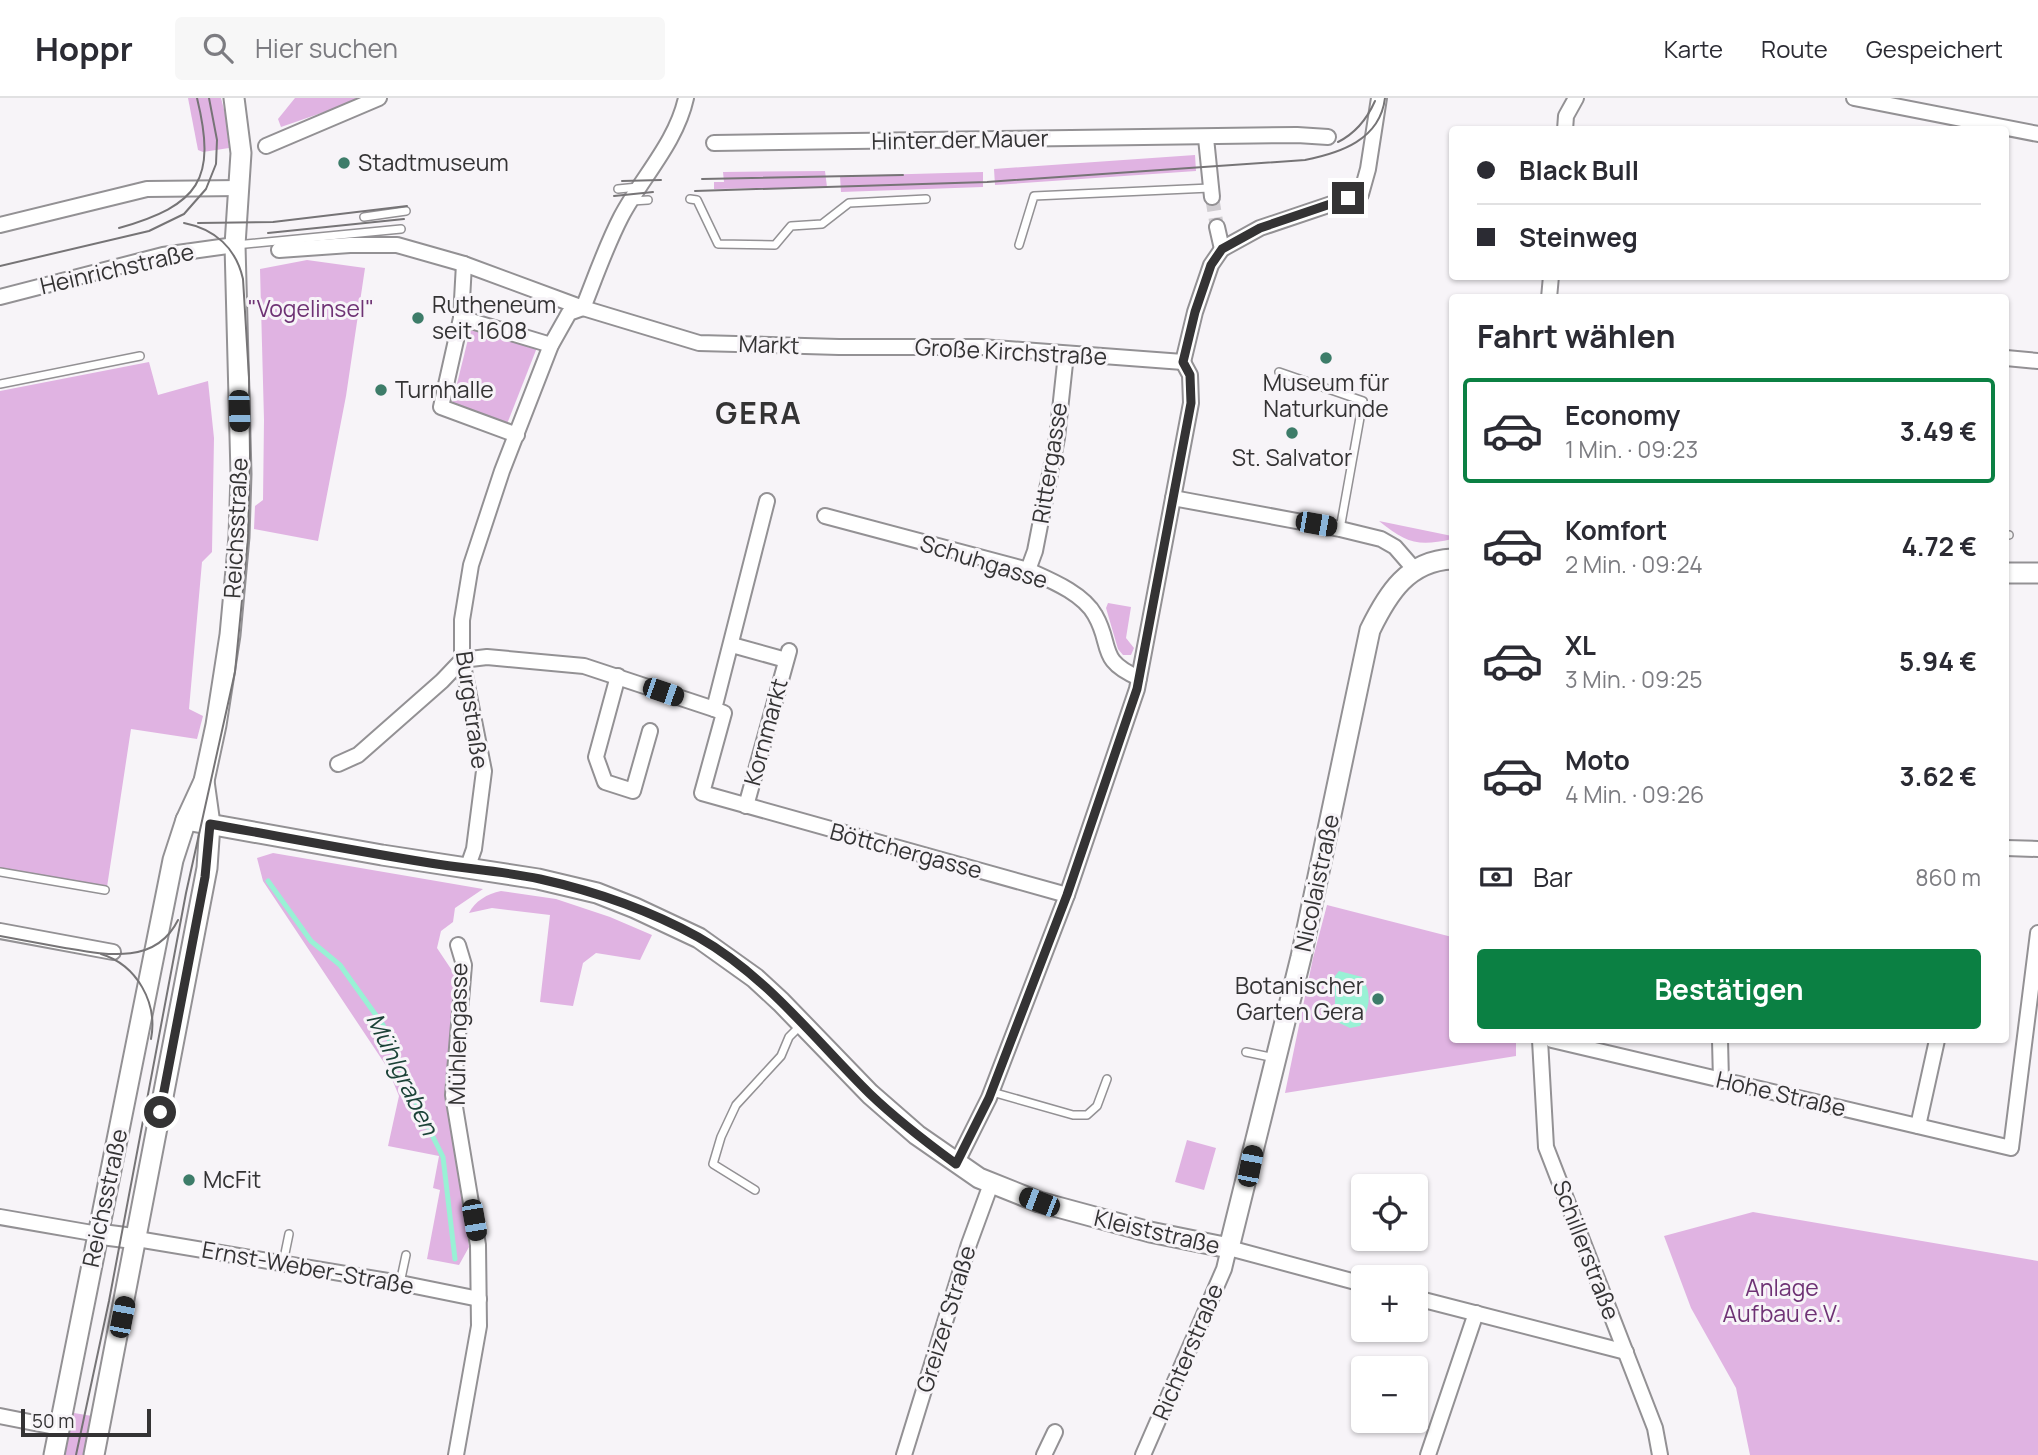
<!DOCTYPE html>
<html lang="de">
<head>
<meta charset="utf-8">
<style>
  body { margin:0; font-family:Manrope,sans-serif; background:#f7f7f7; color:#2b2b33; height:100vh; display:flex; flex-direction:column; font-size:26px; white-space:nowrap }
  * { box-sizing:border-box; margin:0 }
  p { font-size:23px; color:#7c7c81 }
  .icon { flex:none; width:38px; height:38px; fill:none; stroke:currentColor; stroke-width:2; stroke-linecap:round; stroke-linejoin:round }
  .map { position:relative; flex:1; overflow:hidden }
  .sheet { position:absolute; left:1449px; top:196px; width:560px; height:749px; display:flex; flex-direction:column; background:#fff; border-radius:7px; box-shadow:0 2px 5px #0004 }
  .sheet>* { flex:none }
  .guide { position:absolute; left:1449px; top:28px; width:560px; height:154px; border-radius:7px; box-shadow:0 2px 5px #0004; display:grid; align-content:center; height:154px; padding:0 28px; background:#fff }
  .buttons { position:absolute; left:1351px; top:1076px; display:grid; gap:14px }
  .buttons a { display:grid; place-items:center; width:77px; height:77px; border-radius:7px; background:#fff; box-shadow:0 2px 5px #0004; font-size:35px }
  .scale { position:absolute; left:21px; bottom:18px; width:130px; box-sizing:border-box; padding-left:7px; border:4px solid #343334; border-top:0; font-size:19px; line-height:24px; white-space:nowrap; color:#343334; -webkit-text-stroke:5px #f7f4f8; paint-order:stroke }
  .end { position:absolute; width:32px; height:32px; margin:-16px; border:9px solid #343334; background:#fff; box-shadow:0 0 0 4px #fff }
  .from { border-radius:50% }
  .car { position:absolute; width:21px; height:42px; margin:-21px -10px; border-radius:9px; box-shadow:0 0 5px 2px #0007; background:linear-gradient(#222 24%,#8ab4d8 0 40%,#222 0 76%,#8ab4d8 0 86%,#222 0) }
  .guide b { display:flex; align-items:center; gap:24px; height:66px; font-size:26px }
  .guide b+b { border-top:2px solid #e1e1e2 }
  .guide i { width:18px; height:18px; background:#2b2b33 }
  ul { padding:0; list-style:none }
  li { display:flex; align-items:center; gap:21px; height:105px; margin:0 14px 10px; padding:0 14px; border:4px solid transparent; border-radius:7px }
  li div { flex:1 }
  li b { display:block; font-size:26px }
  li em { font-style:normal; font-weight:700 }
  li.current { border-color:#0b8043 }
  li>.icon { width:63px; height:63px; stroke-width:1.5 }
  h2 { padding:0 28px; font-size:32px; line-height:84px }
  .pay { display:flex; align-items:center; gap:18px; height:77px; padding:0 28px; font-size:26px }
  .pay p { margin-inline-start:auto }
  .action { display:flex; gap:14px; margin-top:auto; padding:14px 28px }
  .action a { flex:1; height:80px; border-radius:7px; background:#0b8043; color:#fff; font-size:28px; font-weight:700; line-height:80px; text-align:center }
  header { display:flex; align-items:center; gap:42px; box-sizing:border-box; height:98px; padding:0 35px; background:#fff; border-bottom:2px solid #e1e1e2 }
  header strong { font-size:33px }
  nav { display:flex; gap:38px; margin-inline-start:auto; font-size:24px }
  .search { width:490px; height:63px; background:#f7f7f7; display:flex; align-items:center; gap:18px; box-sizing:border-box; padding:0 24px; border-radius:7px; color:#7c7c81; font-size:26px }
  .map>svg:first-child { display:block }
</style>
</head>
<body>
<header>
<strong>Hoppr</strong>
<div class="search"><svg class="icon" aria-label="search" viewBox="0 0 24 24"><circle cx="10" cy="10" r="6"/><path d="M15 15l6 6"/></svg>Hier suchen</div>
<nav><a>Karte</a><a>Route</a><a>Gespeichert</a></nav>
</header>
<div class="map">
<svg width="2038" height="1357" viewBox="0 0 2038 1357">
  <rect width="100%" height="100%" fill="#f7f4f8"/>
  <g fill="#e0b3e2">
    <path d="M 188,0 L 221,0 L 226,19 L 229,50 L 203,54 L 198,52 Z"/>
    <path d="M 295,0 L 356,0 L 350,5 L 281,29 L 278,21 Z"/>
    <path d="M 1195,57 L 1196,73 L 995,87 L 994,71 Z"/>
    <path d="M 825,73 L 827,89 L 714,91 L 714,84 L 724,84 L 723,74 Z"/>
    <path d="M 983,74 L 983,89 L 841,94 L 840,78 Z"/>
    <path d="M 307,162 L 365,170 L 346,298 L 318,443 L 254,431 L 255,408 L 263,402 L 264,322 L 260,171 Z"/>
    <path d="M 472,225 L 538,247 L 507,326 L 452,306 Z"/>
    <path d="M 149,264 L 158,297 L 208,283 L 214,340 L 212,454 L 202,464 L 189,611 L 203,618 L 197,641 L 131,631 L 107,789 L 0,771 L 0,293 Z"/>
    <path d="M 1379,423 L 1452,438 L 1452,441 C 1418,449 1406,445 1379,423 Z"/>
    <path d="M 1108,505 L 1131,509 L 1126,540 L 1134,550 L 1131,557 L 1123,557 L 1118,551 L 1106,510 Z"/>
    <path d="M 273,755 L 483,791 L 455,810 L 453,824 L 441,833 L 437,850 L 457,880 L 448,991 L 469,1149 L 459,1167 L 427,1161 L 440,1092 L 433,1090 L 439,1058 L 388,1048 L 399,998 L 387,969 L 263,783 L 257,760 Z"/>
    <path d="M 501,793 L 556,801 L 610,819 L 652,837 L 640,862 L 596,855 L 583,865 L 573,908 L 540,904 L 550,817 L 492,810 L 469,815 C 475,803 487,796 501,793 Z"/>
    <path d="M 1327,807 L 1452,839 L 1452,942 L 1516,942 L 1516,958 L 1285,995 L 1313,860 Z"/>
    <path d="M 1187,1042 L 1216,1050 L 1204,1092 L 1175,1084 Z"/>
    <path d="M 1753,1114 L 2038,1163 L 2038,1357 L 1750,1357 L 1736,1290 L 1691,1210 L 1664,1138 Z"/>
    <path d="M 68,1314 L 92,1318 L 90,1357 L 60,1357 Z"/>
  </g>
  <path fill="#99f1d5" d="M 1339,873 L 1362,879 C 1373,898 1369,910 1360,928 L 1350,930 L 1335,923 L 1335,878 Z"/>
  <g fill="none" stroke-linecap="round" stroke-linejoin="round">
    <path stroke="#99f1d5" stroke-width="5" d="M 268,783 L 311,843 L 340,867 L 383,927 L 416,1005 L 443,1059 L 455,1161"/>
    <path stroke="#d0cdd1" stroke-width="14" stroke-dasharray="14 7" stroke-linecap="butt" d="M 1212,99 L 1217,129"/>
    <defs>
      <g id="lane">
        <path d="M 618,91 L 638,89"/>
        <path d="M 690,101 L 697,102 L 718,146 L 775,147 L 791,128 L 822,126 L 849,105 L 926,101"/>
        <path d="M 632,103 L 648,102"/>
        <path d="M 364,119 L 406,113"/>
        <path d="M 236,147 L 401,131"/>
        <path d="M 1019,147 L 1034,98 L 1210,90"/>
        <path d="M 1279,274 L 1363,303 L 1340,431"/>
        <path d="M 0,286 L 140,258"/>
        <path d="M 2006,437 L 2009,437"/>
        <path d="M 0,774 L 105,792"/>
        <path d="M 1246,954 L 1275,960"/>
        <path d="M 992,994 L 1073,1017 L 1087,1017 L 1097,1008 L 1107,981"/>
        <path d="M 755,1092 L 713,1066 L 721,1039 L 736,1007 L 781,958 L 789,939 L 802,926"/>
        <path d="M 283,1165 L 289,1136"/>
        <path d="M 400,1185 L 406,1157"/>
      </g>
      <g id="street">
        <path d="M 1854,0 L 2038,36"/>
        <path d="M 1565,32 L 1566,18 L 1576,0"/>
        <path d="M 1206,40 L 1212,99"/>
        <path d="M 714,45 L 1297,37 L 1328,39"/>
        <path d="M 266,48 L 379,0"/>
        <path d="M 0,127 L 147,91 L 240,90"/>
        <path d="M 1217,129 L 1222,151"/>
        <path d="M 279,152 L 350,147 L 397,147 L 464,166 L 583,210 L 699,245 L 839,249 L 981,249 L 1183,264"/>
        <path d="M 0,199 L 163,157 L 235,147"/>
        <path d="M 1549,200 L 1551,178"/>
        <path d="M 583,210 C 595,180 606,148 621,119 C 642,79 676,45 686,0"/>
        <path d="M 461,220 L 464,166"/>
        <path d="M 2006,260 L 2038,263"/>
        <path d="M 1183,264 L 1195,214 L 1211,167 L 1222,151 L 1260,130 L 1361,96 L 1368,71 L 1379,0"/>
        <path d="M 517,337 L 441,309 L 461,220 L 551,247"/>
        <path d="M 1173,400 L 1340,431 L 1381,441 L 1395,449 L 1415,472"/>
        <path d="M 767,403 L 714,611 L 724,615 L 702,695 L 1067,797"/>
        <path d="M 825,418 L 1028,472 C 1050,482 1083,495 1095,517 C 1113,548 1097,562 1139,580"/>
        <path d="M 1028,472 L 1035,453 L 1057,340 L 1066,256"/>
        <path d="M 732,547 L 786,562"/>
        <path d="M 618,578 L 596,659 L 605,684 L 633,693 L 650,633"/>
        <path d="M 338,666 L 358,657 L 442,583 L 462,562 L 487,559 L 584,568 L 714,611"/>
        <path d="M 746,708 L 789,553"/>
        <path d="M 2006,750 L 2038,751"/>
        <path d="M 467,771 L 474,751 L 484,673 L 462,562 L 462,522 L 471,467 L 502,373 L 551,247 L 569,215 L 583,210"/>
        <path d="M 0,833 L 113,854"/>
        <path d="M 1540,942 L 1546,1049 L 1655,1330 L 1660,1357"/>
        <path d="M 1552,942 L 2011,1050 L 2038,835"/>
        <path d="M 1720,942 L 1721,983"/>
        <path d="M 1918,1028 L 1937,942"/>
        <path d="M 956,1066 L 989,1000 L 1067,797 L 1137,591 L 1191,305 L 1190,277 L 1183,264"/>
        <path d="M 0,1119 L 98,1136"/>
        <path d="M 137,1141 L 400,1185 L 479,1201"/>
        <path d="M 1416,1200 L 1626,1254"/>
        <path d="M 0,1318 L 60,1330"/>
        <path d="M 456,1357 L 479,1228 L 478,1147 L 453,997 L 464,867 L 458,847"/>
        <path d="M 904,1357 L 969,1146 L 991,1086"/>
        <path d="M 1044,1357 L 1055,1334"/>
        <path d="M 1143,1357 L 1224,1171 L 1229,1150 L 1363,1186"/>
        <path d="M 1428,1357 L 1476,1215"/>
      </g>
      <g id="secondary">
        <path d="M 2006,475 L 2038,475"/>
        <path d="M 186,722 L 382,757 L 538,781 L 597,795 L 635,810 L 699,840 L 755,880 L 781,904 L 870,996 L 917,1037 L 979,1080 L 1039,1104 L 1150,1134 L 1229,1150 L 1301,859 L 1370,532 C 1388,495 1408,463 1452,461"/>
        <path d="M 98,1136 L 137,1141"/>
        <path d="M 54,1357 L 173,762 L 186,722 L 204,683 L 216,627 L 230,537 L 239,439 L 241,376 L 235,147 L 241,55 L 234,0"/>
        <path d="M 94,1357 L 207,770 L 210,726 L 204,683"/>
      </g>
    </defs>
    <use href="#lane" stroke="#939194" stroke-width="10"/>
    <use href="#street" stroke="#939194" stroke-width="18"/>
    <use href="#secondary" stroke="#939194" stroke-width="23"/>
    <use href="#lane" stroke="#fff" stroke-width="7"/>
    <use href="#street" stroke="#fff" stroke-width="14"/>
    <use href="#secondary" stroke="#fff" stroke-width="19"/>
    <g stroke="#767476" stroke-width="2">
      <path d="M 1338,44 C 1356,35 1367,21 1375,3"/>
      <path d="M 702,81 L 903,77"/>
      <path d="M 622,83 L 661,82"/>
      <path d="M 695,93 L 987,84 L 1305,62 C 1340,55 1380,42 1385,0"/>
      <path d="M 614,98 L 653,94"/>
      <path d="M 198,125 L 273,124 L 407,108"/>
      <path d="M 119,130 C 199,107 217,82 197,0"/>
      <path d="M 268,135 L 404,121"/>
      <path d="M 0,168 L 149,133 L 184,116 L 206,91 L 216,66 L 217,42 L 209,0"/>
      <path d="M 0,838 C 22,842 44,846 65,850 C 106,857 156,867 178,822"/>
      <path d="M 101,856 C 137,867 158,905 151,941"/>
      <path d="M 76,1357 L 109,1203 L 186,795 L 235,574 L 248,440 L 250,357 L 249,279 L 243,181 C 236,150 215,131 184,125"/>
    </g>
  </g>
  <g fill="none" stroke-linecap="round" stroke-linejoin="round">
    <path stroke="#343334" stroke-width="9" d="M 160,1014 L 205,779 L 210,726 C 283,739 356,753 430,765 C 466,771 503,773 540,781 C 594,793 649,812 698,839 C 767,878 815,942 870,996 C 897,1022 926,1044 956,1066 L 989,1000 L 1067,797 L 1137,591 L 1191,305 L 1190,277 L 1183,264 L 1195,214 L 1211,167 L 1222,151 L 1260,130 L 1348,100"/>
  </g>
  <g fill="#3d7c69" stroke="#f7f4f8" stroke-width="2.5">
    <circle cx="344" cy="65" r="7"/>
    <circle cx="418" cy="220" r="7"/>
    <circle cx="1326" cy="260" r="7"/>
    <circle cx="381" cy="292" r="7"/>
    <circle cx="1292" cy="335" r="7"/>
    <circle cx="1378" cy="901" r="7"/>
    <circle cx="189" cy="1082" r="7"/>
  </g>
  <g text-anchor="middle" stroke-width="6" stroke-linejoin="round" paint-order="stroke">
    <g font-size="23" fill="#343334" stroke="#f7f4f8">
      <text transform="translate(960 42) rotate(-1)" y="8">Hinter der Mauer</text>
      <text transform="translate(117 171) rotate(-13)" y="8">Heinrichstraße</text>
      <text transform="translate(769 247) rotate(2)" y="8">Markt</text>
      <text transform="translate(1011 254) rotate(3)" y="8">Große Kirchstraße</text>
      <text transform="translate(1050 365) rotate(-81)" y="8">Rittergasse</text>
      <text transform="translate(236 430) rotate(-87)" y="8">Reichsstraße</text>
      <text transform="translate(984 464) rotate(17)" y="8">Schuhgasse</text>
      <text transform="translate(472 612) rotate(82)" y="8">Burgstraße</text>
      <text transform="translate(766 634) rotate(-75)" y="8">Kornmarkt</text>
      <text transform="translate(906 753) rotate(15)" y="8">Böttchergasse</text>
      <text transform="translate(1317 785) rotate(-78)" y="8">Nicolaistraße</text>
      <text transform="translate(458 936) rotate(-89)" y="8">Mühlengasse</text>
      <text transform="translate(1781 996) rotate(13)" y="8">Hohe Straße</text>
      <text transform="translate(105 1100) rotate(-78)" y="8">Reichsstraße</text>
      <text transform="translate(1157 1134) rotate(13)" y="8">Kleiststraße</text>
      <text transform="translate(1586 1152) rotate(69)" y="8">Schillerstraße</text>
      <text transform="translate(308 1170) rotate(10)" y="8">Ernst-Weber-Straße</text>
      <text transform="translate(946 1221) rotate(-73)" y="8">Greizer Straße</text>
      <text transform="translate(1188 1254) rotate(-67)" y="8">Richterstraße</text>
    </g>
    <g font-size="23" fill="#343334" stroke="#f7f4f8" text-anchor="start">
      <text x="358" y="73">Stadtmuseum</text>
      <text x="432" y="215">Rutheneum<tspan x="432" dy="26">seit 1608</tspan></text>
      <text x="1326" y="293" text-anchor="middle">Museum für<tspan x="1326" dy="26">Naturkunde</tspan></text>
      <text x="395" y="300">Turnhalle</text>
      <text x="1292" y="368" text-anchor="middle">St. Salvator</text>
      <text x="1364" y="896" text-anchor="end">Botanischer<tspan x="1364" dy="26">Garten Gera</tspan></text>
      <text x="203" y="1090">McFit</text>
    </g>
    <g font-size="23" fill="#6e3274" stroke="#f7f4f8">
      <text x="311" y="219">"Vogelinsel"</text>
      <text x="1782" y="1198">Anlage<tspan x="1782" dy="26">Aufbau e.V.</tspan></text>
    </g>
    <g font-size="24" font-style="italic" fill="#1c4338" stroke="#f7f4f8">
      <text transform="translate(402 976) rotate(64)" y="8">Mühlgraben</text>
    </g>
    <g font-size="30" font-weight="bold" letter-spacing="2" fill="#343334" stroke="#f7f4f8">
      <text x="759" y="326">GERA</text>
    </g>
  </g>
</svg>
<div class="buttons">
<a><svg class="icon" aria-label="locate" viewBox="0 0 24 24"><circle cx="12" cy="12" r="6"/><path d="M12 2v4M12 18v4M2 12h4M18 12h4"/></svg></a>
<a>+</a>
<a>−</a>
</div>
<div class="scale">50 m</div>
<i class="end from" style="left:160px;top:1014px"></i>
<i class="end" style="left:1348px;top:100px"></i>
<i class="car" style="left:239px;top:313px;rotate:178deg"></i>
<i class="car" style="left:1316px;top:426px;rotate:100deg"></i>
<i class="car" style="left:663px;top:594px;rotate:109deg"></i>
<i class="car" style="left:1250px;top:1068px;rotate:11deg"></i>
<i class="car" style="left:1039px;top:1104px;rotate:291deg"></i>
<i class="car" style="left:474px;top:1122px;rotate:170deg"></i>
<i class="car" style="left:122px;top:1219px;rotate:11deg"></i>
<div class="guide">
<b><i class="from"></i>Black Bull</b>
<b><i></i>Steinweg</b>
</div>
<section class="sheet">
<h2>Fahrt wählen</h2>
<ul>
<li class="current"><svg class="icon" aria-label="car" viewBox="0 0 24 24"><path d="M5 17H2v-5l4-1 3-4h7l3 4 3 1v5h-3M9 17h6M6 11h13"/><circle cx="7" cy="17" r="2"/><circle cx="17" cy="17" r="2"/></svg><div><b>Economy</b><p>1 Min. · 09:23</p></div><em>3.49 €</em></li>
<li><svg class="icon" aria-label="car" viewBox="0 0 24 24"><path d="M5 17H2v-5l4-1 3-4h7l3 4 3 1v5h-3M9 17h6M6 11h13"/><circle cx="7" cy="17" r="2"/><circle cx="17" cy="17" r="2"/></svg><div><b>Komfort</b><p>2 Min. · 09:24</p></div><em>4.72 €</em></li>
<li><svg class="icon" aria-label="car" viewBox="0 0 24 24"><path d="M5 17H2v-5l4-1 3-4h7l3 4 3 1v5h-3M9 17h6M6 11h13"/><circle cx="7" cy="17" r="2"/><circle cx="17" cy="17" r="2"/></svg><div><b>XL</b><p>3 Min. · 09:25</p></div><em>5.94 €</em></li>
<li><svg class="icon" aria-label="car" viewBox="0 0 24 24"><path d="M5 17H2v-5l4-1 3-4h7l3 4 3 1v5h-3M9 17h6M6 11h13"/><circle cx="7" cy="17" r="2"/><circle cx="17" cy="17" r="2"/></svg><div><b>Moto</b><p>4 Min. · 09:26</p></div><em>3.62 €</em></li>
</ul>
<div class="pay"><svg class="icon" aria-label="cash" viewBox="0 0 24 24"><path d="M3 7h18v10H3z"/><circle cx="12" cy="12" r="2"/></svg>Bar<p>860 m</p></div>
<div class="action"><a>Bestätigen</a></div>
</section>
</div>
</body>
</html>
